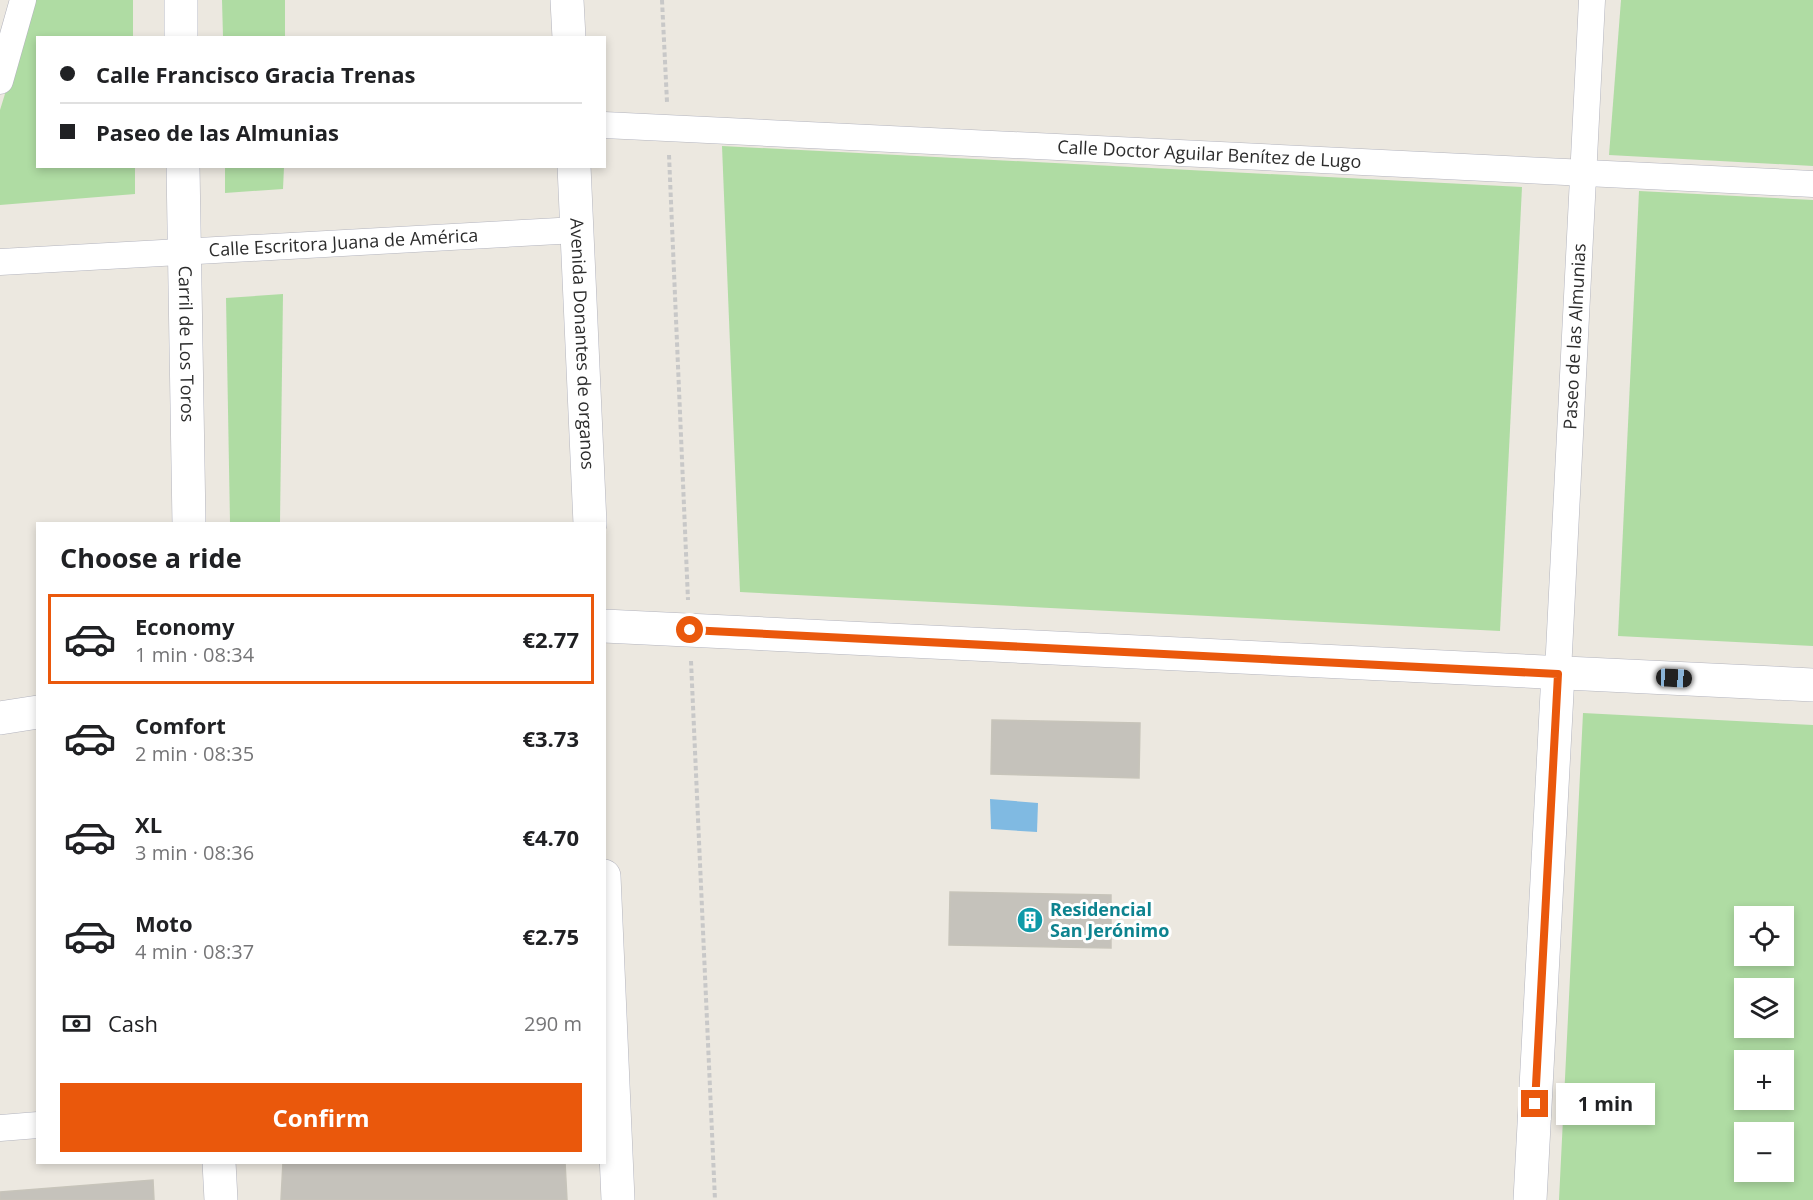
<!DOCTYPE html>
<html lang="en">
<head>
<meta charset="utf-8">
<style>
  body { margin:0; font-family:"Open Sans",sans-serif; background:#f6f6f6; color:#202124; height:100vh; display:flex; flex-direction:column; font-size:22px; white-space:nowrap }
  * { box-sizing:border-box; margin:0 }
  p { font-size:20px; color:#757577 }
  .icon { flex:none; width:33px; height:33px; fill:none; stroke:currentColor; stroke-width:2; stroke-linecap:round; stroke-linejoin:round }
  .map { position:relative; flex:1; overflow:hidden }
  .panel { position:absolute; left:36px; top:522px; width:570px; height:642px; display:flex; flex-direction:column; background:#fff; border-radius:0px; box-shadow:0 3px 9px #0003 }
  .panel>* { flex:none }
  .guide { position:absolute; left:36px; top:36px; width:570px; height:132px; border-radius:0px; box-shadow:0 3px 9px #0003; display:grid; align-content:center; height:132px; padding:0 24px; background:#fff }
  .tools { position:absolute; left:1734px; top:906px; display:grid; gap:12px }
  .tools a { display:grid; place-items:center; width:60px; height:60px; border-radius:0px; background:#fff; box-shadow:0 3px 9px #0003; font-size:30px }
  .end { position:absolute; width:27px; height:27px; margin:-14px; border:8px solid #ea580c; background:#fff; box-shadow:0 0 0 3px #fff }
  .from { border-radius:50% }
  .bubble { position:absolute; height:42px; border-radius:0px; background:#fff; box-shadow:0 3px 9px #0003; font-size:20px; font-weight:700; line-height:42px; text-align:center }
  .car { position:absolute; width:18px; height:36px; margin:-18px -9px; border-radius:8px; box-shadow:0 0 4px 2px #0007; background:linear-gradient(#222 24%,#8ab4d8 0 40%,#222 0 76%,#8ab4d8 0 86%,#222 0) }
  .guide b { display:flex; align-items:center; gap:21px; height:57px; font-size:22px }
  .guide b+b { border-top:2px solid #e0e0e0 }
  .guide i { width:15px; height:15px; background:#202124 }
  ul { padding:0; list-style:none }
  li { display:flex; align-items:center; gap:18px; height:90px; margin:0 12px 9px; padding:0 12px; border:3px solid transparent; border-radius:0px }
  li div { flex:1 }
  li b { display:block; font-size:22px }
  li em { font-style:normal; font-weight:700 }
  li.active { border-color:#ea580c }
  li>.icon { width:54px; height:54px; stroke-width:1.5 }
  h2 { padding:0 24px; font-size:27px; line-height:72px }
  .pay { display:flex; align-items:center; gap:15px; height:66px; padding:0 24px; font-size:22px }
  .pay p { margin-inline-start:auto }
  .cta { display:flex; gap:12px; margin-top:auto; padding:12px 24px }
  .cta a { flex:1; height:69px; border-radius:0px; background:#ea580c; color:#fff; font-size:24px; font-weight:700; line-height:69px; text-align:center }
  .map>svg:first-child { display:block }
</style>
</head>
<body>
<div class="map">
<svg width="1813" height="1200" viewBox="0 0 1813 1200">
  <rect width="100%" height="100%" fill="#ece8e0"/>
  <g fill="#afdca3" fill-rule="evenodd">
    <path d="M 34,0 L 133,0 L 133,37 L 38,38 L 38,166 L 135,167 L 135,194 L 0,205 L 0,110 Z"/>
    <path d="M 222,0 L 285,0 L 285,37 L 223,37 Z"/>
    <path d="M 1621,0 L 1813,0 L 1813,166 L 1609,155 Z"/>
    <path d="M 722,146 L 1522,187 L 1500,631 L 740,592 Z"/>
    <path d="M 225,167 L 284,167 L 283,189 L 225,193 Z"/>
    <path d="M 1639,191 L 1813,200 L 1813,646 L 1618,636 Z"/>
    <path d="M 283,294 L 280,523 L 230,523 L 226,298 Z"/>
    <path d="M 1583,713 L 1813,725 L 1813,1200 L 1559,1200 ZM 1744,916 L 1784,916 L 1784,956 L 1744,956 ZM 1744,988 L 1784,988 L 1784,1028 L 1744,1028 ZM 1744,1060 L 1784,1060 L 1784,1100 L 1744,1100 ZM 1744,1132 L 1784,1132 L 1784,1172 L 1744,1172 Z"/>
  </g>
  <path fill="#80bae2" d="M 990,799 L 1038,803 L 1037,832 L 991,829 Z"/>
  <g fill="#c5c2bb" stroke="#c7c4ba" stroke-width="1.5">
    <path d="M 992,720 L 1140,723 L 1139,778 L 991,774 Z"/>
    <path d="M 950,892 L 1111,895 L 1111,948 L 949,945 Z"/>
    <path d="M 283,1162 L 565,1162 L 567,1200 L 281,1200 Z"/>
    <path d="M 153,1180 L 154,1200 L 0,1200 L 0,1192 Z"/>
  </g>
  <g fill="none" stroke-linecap="round" stroke-linejoin="round">
    <defs>
      <g id="pedestrian">
        <path d="M 0,81 L 23,0"/>
        <path id="s1" d="M 604,125 L 1813,184"/>
        <path id="s2" d="M 0,262 L 577,230"/>
        <path id="s3" d="M 1558,672 L 1592,0"/>
        <path d="M 0,1128 L 38,1125"/>
      </g>
      <g id="minor">
        <path d="M 181,0 L 181,38"/>
        <path id="s4" d="M 183,166 L 189,524"/>
        <path d="M 604,626 L 1813,685"/>
        <path d="M 0,718 L 38,712"/>
        <path d="M 219,1162 L 221,1200"/>
        <path d="M 1530,1200 L 1558,674"/>
      </g>
      <g id="tertiary">
        <path d="M 567,0 L 569,38"/>
        <path id="s5" d="M 574,166 L 590,524"/>
        <path d="M 604,876 L 618,1200"/>
      </g>
    </defs>
    <use href="#pedestrian" stroke="#b3b4be" stroke-width="27"/>
    <use href="#minor" stroke="#b3b4be" stroke-width="34"/>
    <use href="#tertiary" stroke="#b3b4be" stroke-width="34"/>
    <g stroke="#c8c8c8" stroke-width="4" stroke-dasharray="4.5 3" stroke-linecap="butt">
      <path d="M 662,0 L 667,102"/>
      <path d="M 669,155 L 688,600"/>
      <path d="M 691,661 L 715,1200"/>
    </g>
    <use href="#pedestrian" stroke="#fff" stroke-width="26"/>
    <use href="#minor" stroke="#fff" stroke-width="33"/>
    <use href="#tertiary" stroke="#fff" stroke-width="33"/>
  </g>
  <g fill="none" stroke-linecap="round" stroke-linejoin="round">
    <path stroke="#ea580c" stroke-width="8" d="M 690,630 L 1558,674 L 1535,1104"/>
  </g>
  <defs>
    <symbol id="building-disc" viewBox="-11 -11 22 22"><circle r="9.5" fill="#0f9aa8" stroke="#fff"/><path d="M-4-6H4V6H1V3H-1V6H-4ZM-2.5-4.3h1.7v1.8h-1.7ZM.8-4.3h1.7v1.8H.8ZM-2.5-1h1.7V.8h-1.7ZM.8-1h1.7V.8H.8Z" fill="#fff"/></symbol>
  </defs>
  <g fill-rule="evenodd">
    <use href="#building-disc" x="1015" y="905" width="30" height="30"/>
  </g>
  <g text-anchor="middle" stroke-width="6" stroke-linejoin="round" paint-order="stroke">
    <g font-size="18" fill="#2c2c2c" stroke="#fff">
      <text dy="6" stroke="none"><textPath href="#s1" startOffset="606">Calle Doctor Aguilar Benítez de Lugo</textPath></text>
      <text dy="6" stroke="none"><textPath href="#s2" startOffset="344">Calle Escritora Juana de América</textPath></text>
      <text dy="6" stroke="none"><textPath href="#s3" startOffset="336">Paseo de las Almunias</textPath></text>
      <text dy="6" stroke="none"><textPath href="#s4" startOffset="178">Carril de Los Toros</textPath></text>
      <text dy="6" stroke="none"><textPath href="#s5" startOffset="178">Avenida Donantes de organos</textPath></text>
    </g>
    <g font-size="18" font-weight="bold" fill="#0d838f" stroke="#fff" text-anchor="start">
      <text x="1050" y="916">Residencial<tspan x="1050" dy="21">San Jerónimo</tspan></text>
    </g>
  </g>
</svg>
<div class="tools">
<a><svg class="icon" aria-label="locate" viewBox="0 0 24 24"><circle cx="12" cy="12" r="6"/><path d="M12 2v4M12 18v4M2 12h4M18 12h4"/></svg></a>
<a><svg class="icon" aria-label="layers" viewBox="0 0 24 24"><path d="M12 4l9 5-9 5-9-5zM3 14l9 5 9-5"/></svg></a>
<a>+</a>
<a>−</a>
</div>
<i class="end from" style="left:690px;top:630px"></i>
<i class="end" style="left:1535px;top:1104px"></i>
<div class="bubble" style="left:1556px;top:1083px;width:99px">1 min</div>
<i class="car" style="left:1674px;top:678px;rotate:93deg"></i>
<div class="guide">
<b><i class="from"></i>Calle Francisco Gracia Trenas</b>
<b><i></i>Paseo de las Almunias</b>
</div>
<section class="panel">
<h2>Choose a ride</h2>
<ul>
<li class="active"><svg class="icon" aria-label="car" viewBox="0 0 24 24"><path d="M5 17H2v-5l4-1 3-4h7l3 4 3 1v5h-3M9 17h6M6 11h13"/><circle cx="7" cy="17" r="2"/><circle cx="17" cy="17" r="2"/></svg><div><b>Economy</b><p>1 min · 08:34</p></div><em>€2.77</em></li>
<li><svg class="icon" aria-label="car" viewBox="0 0 24 24"><path d="M5 17H2v-5l4-1 3-4h7l3 4 3 1v5h-3M9 17h6M6 11h13"/><circle cx="7" cy="17" r="2"/><circle cx="17" cy="17" r="2"/></svg><div><b>Comfort</b><p>2 min · 08:35</p></div><em>€3.73</em></li>
<li><svg class="icon" aria-label="car" viewBox="0 0 24 24"><path d="M5 17H2v-5l4-1 3-4h7l3 4 3 1v5h-3M9 17h6M6 11h13"/><circle cx="7" cy="17" r="2"/><circle cx="17" cy="17" r="2"/></svg><div><b>XL</b><p>3 min · 08:36</p></div><em>€4.70</em></li>
<li><svg class="icon" aria-label="car" viewBox="0 0 24 24"><path d="M5 17H2v-5l4-1 3-4h7l3 4 3 1v5h-3M9 17h6M6 11h13"/><circle cx="7" cy="17" r="2"/><circle cx="17" cy="17" r="2"/></svg><div><b>Moto</b><p>4 min · 08:37</p></div><em>€2.75</em></li>
</ul>
<div class="pay"><svg class="icon" aria-label="cash" viewBox="0 0 24 24"><path d="M3 7h18v10H3z"/><circle cx="12" cy="12" r="2"/></svg>Cash<p>290 m</p></div>
<div class="cta"><a>Confirm</a></div>
</section>
</div>
</body>
</html>
